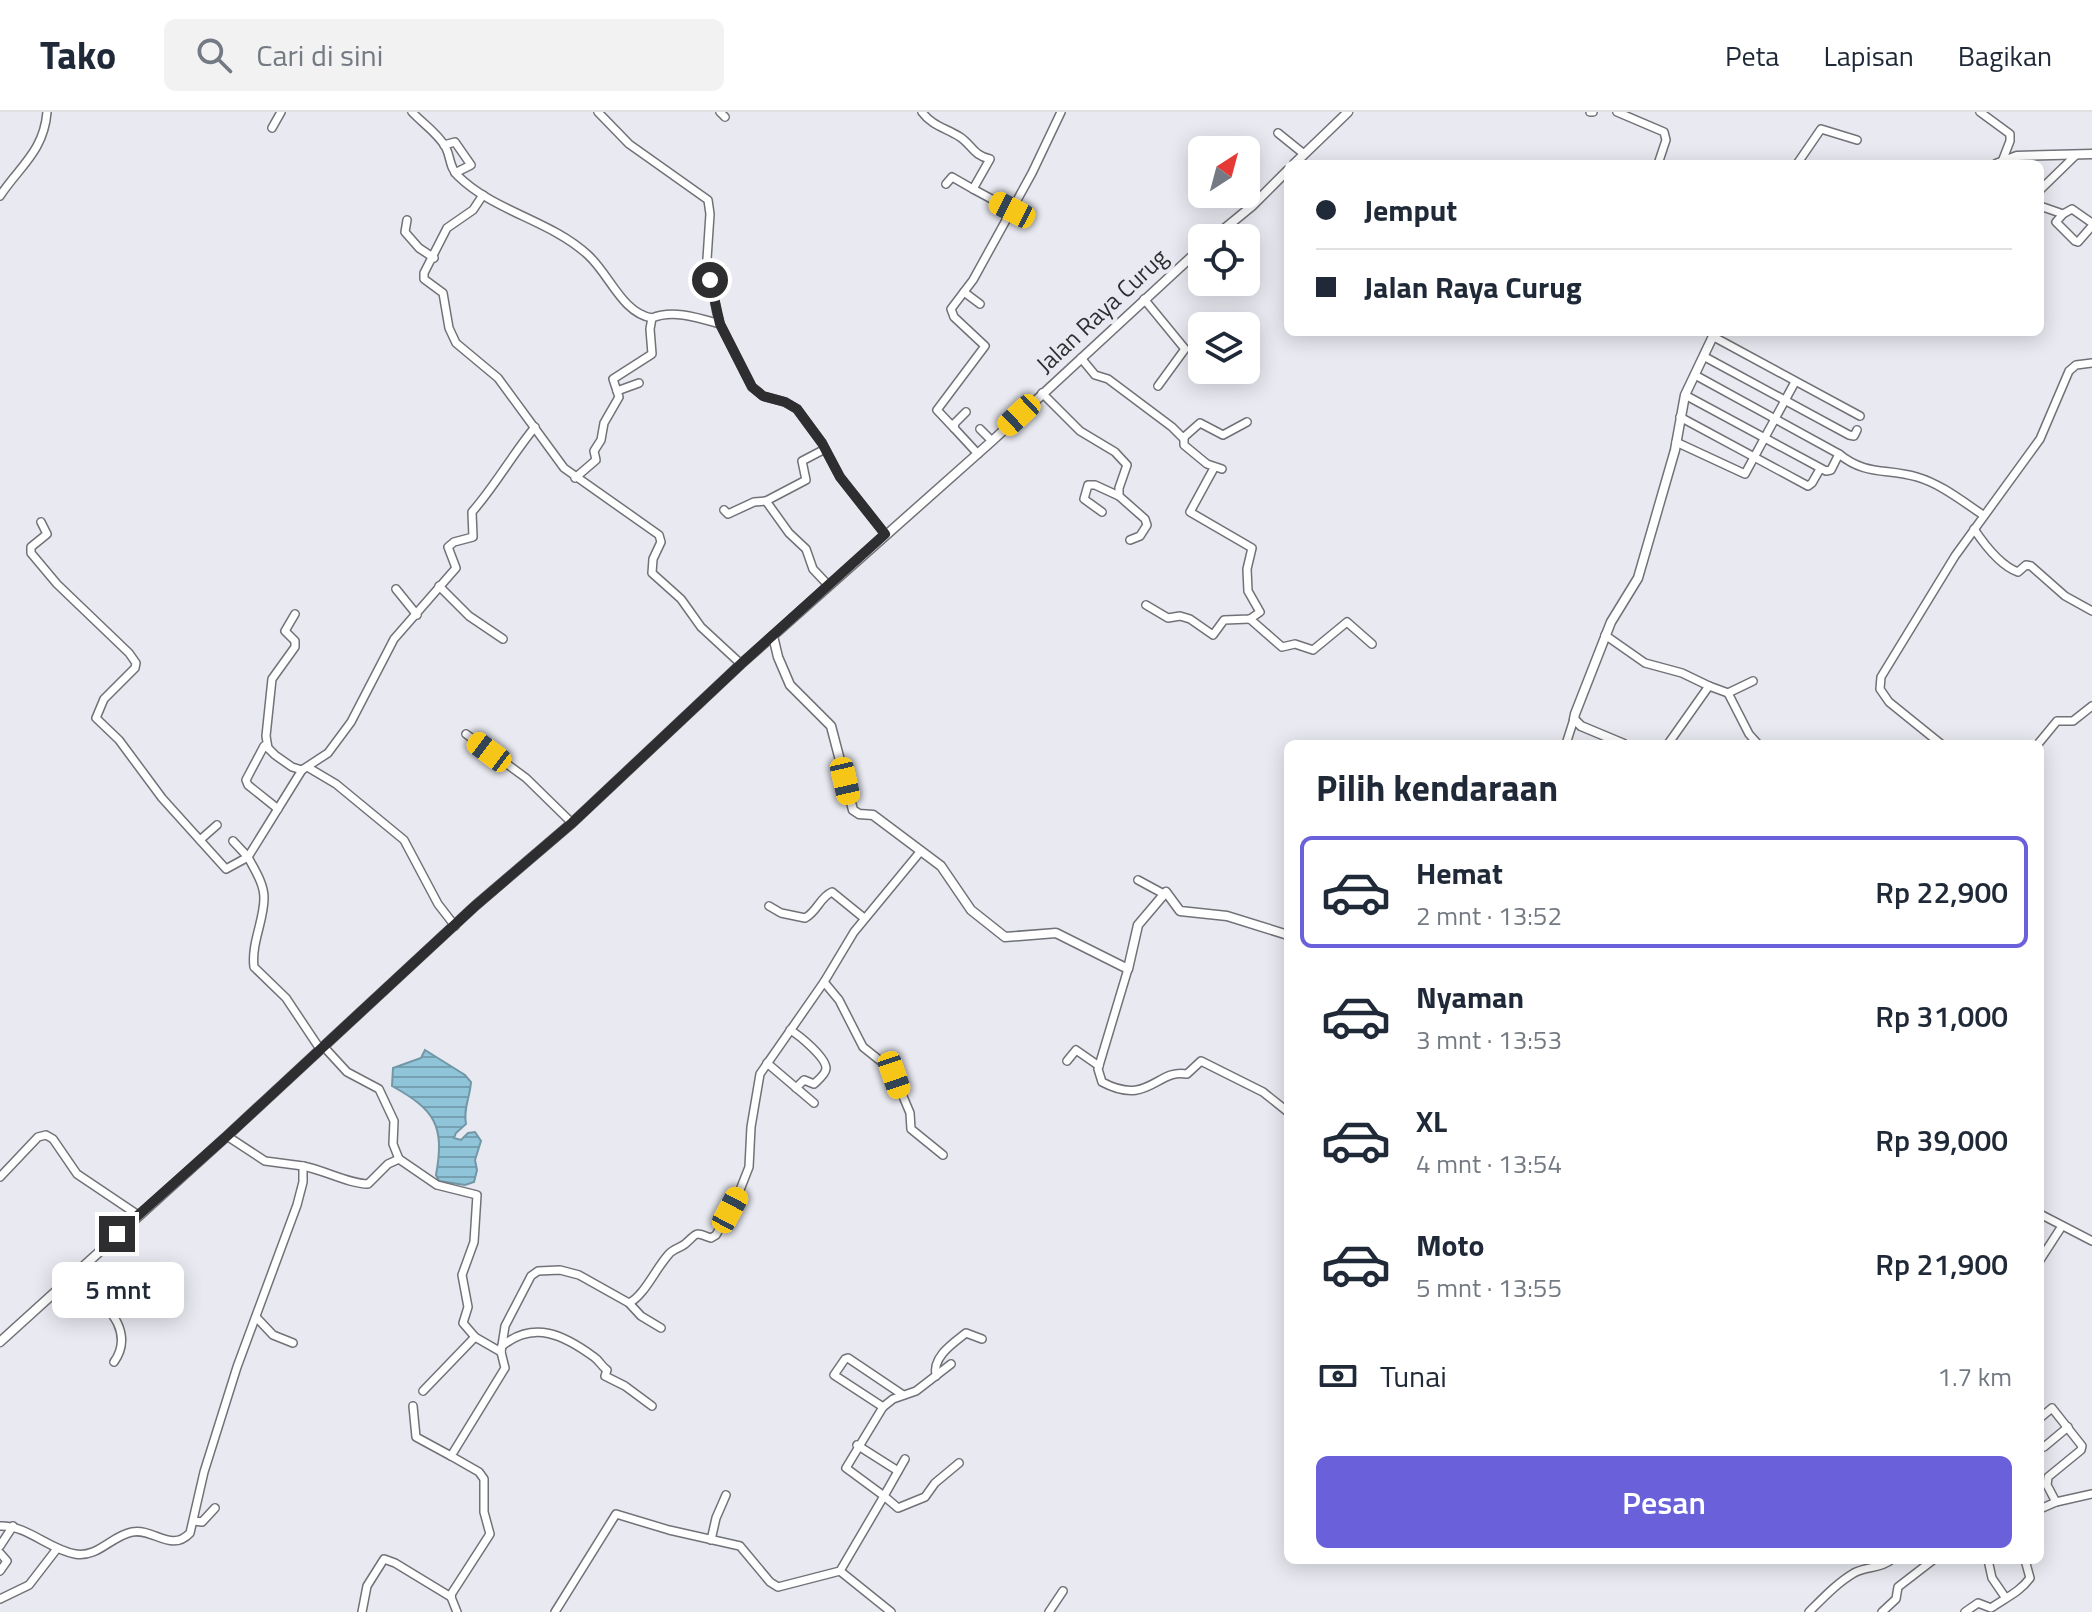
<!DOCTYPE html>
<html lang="id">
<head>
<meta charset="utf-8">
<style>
  body { margin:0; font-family:"Titillium Web",sans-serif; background:#f2f2f3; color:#1f2937; height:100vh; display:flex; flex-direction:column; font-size:30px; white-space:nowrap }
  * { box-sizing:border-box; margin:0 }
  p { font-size:26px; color:#747a83 }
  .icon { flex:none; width:44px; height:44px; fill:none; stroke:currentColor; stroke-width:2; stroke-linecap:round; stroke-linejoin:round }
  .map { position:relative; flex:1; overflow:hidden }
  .drawer { position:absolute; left:1284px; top:628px; width:760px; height:824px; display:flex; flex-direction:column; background:#fff; border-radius:12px; box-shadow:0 4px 20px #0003 }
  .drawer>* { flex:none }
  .guide { position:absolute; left:1284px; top:48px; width:760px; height:176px; border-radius:12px; box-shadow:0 4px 20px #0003; display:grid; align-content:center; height:176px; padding:0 32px; background:#fff }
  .needle { width:52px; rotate:36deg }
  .buttons { position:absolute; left:1188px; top:24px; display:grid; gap:16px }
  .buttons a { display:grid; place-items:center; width:72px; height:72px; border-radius:12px; background:#fff; box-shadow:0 4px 20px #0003; font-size:40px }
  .end { position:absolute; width:36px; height:36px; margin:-18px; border:10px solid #2e2e31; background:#fff; box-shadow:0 0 0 4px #fff }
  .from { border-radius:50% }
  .bubble { position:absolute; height:56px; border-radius:12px; background:#fff; box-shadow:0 4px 20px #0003; font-size:26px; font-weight:600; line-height:56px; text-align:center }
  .car { position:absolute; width:24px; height:48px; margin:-24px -12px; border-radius:10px; box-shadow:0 0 6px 2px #0007; background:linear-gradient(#f5c518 24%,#345 0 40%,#f5c518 0 76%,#345 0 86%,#f5c518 0) }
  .guide b { display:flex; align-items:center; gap:28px; height:76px; font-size:30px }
  .guide b+b { border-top:2px solid #e0e1e3 }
  .guide i { width:20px; height:20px; background:#1f2937 }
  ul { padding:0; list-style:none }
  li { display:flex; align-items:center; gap:24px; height:112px; margin:0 16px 12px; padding:0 16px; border:4px solid transparent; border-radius:12px }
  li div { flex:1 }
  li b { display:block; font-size:30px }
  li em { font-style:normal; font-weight:600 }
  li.current { border-color:#6960da }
  li>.icon { width:72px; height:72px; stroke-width:1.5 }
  h2 { padding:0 32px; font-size:36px; line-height:96px }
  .pay { display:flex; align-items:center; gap:20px; height:88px; padding:0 32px; font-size:30px }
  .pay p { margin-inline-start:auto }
  .button { display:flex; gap:16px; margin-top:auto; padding:16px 32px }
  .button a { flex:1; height:92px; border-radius:12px; background:#6960da; color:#fff; font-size:32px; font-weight:600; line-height:92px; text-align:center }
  header { display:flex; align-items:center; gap:48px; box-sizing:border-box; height:112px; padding:0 40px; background:#fff; border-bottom:2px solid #e0e1e3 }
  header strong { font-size:38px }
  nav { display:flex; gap:44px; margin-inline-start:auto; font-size:28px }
  .search { width:560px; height:72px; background:#f2f2f3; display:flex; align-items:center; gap:20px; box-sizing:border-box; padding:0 28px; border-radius:12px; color:#747a83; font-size:30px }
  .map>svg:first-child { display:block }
</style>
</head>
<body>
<header>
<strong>Tako</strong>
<div class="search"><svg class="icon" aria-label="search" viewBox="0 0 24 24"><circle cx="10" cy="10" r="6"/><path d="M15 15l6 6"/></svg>Cari di sini</div>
<nav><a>Peta</a><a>Lapisan</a><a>Bagikan</a></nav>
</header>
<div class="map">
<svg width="2092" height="1500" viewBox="0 0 2092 1500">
  <defs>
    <pattern id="water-rules" width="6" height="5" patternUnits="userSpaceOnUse" patternTransform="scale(2)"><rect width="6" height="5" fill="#8fc4d9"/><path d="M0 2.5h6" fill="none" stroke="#75a0b1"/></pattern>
  </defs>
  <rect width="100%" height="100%" fill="#e9eaf1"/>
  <path fill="url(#water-rules)" stroke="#7297a7" stroke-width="2" d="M 425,938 L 465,963 L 471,970 C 470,986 463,996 466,1012 L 456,1021 L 454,1026 L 461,1028 L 468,1021 L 475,1020 L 481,1029 L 475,1048 L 477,1058 L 474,1070 L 465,1073 L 439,1069 L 436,1063 C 445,1013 435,998 392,974 L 393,956 L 421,946 Z"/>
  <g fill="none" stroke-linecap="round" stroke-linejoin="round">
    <defs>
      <g id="minor">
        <path d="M 412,0 C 422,11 439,22 446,36 C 451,46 449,55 458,64 C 495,100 550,108 588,143 C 610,163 622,201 652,206"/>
        <path d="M 598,0 L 629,32 L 708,88 L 710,102 L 707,147 L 717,201 L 720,212 L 752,275 L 763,284 L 785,290 L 797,297 L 822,331 L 840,365 L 885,422"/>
        <path d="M 720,0 L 725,5"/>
        <path d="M 922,0 C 932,14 946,16 960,25 C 972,33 974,44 990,47 L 973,77 L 1012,98"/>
        <path d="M 1590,0 L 1593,0"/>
        <path d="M 1617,0 L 1664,20 L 1666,28 L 1658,52"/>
        <path d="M 1980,0 L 2010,22 L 2010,29 L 2003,47"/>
        <path d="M 272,16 L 281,0"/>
        <path d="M 1278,21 L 1304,42"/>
        <path d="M 444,33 L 455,30 L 471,53 L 455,61"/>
        <path d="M 1797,52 L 1821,17 L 1857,28"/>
        <path d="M 946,72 L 952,65 L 973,77"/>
        <path d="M 2040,78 L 2076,43"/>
        <path d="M 483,83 L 473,98 L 447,116 L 424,161 L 424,167 L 443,181 L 449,216 L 456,231 L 498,266 L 564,356 L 659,423 L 661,430 L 653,447 L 652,461 L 681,487 L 701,515 L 741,552"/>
        <path d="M 0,84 C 19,55 44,39 47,0"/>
        <path d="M 2040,94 L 2063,102 L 2072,97 L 2092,111"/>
        <path d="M 2063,102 L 2056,110 L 2075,129 L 2078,130 L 2092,114"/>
        <path d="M 407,108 L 405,120 L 419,136 L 434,146"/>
        <path d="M 964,180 L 980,192"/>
        <path d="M 1144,187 L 1185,237 L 1158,274"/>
        <path d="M 1714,225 L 1860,304"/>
        <path d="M 1705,245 L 1849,323 L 1854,324 L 1857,318"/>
        <path d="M 1081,246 L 1095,263 L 1108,267 L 1172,315 L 1183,326 L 1200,311 L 1223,323 L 1247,310"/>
        <path d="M 1695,263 L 1839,342 C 1866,364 1886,356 1917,365 C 1941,372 1962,389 1983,403"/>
        <path d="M 617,279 L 639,271"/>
        <path d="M 1042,281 L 1080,319 L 1115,340 L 1127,353 L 1119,376 L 1119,384 L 1145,407 L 1147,413 L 1140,424 L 1130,428"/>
        <path d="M 1685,283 L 1826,359 L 1831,358 L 1839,342"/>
        <path d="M 966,300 L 955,311 L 954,316 L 978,342"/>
        <path d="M 1680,305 L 1808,374 L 1812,371 L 1820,357"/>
        <path d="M 954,316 L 937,298 L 985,234 L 954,205 L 951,197 L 973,168 L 1032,61 L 1061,0"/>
        <path d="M 980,317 L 992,329"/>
        <path d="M 1184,326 L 1184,333 L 1207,352 L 1222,357"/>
        <path d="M 1676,330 L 1745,362 L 1795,270"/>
        <path d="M 825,337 L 802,349 L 806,368 L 766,389 L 789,421 L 806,437 L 813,457 L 829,474"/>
        <path d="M 575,366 L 596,348 L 594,339 L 601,328 L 604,311 L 619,285 L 613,267 L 652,242 L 650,217 L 652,206 C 673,197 699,206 720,212"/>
        <path d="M 724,398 L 728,402 L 754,390 L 766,389"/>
        <path d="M 1102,400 L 1084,387 L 1088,373 L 1095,373 L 1119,384"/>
        <path d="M 41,410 L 47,422 L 31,435 L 31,441 L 57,472 L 129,541 L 136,551 L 135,556 L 104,587 L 96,606 L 119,628 L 162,686 L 226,757 L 248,745 L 233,729"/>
        <path d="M 1974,417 C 1984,432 2001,454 2018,460 L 2026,453 L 2031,454 L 2065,484 L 2092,499"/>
        <path d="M 439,474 L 469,504 L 503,527"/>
        <path d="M 396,477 L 417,503"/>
        <path d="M 1146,493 L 1168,506 L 1180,504 L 1190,507 L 1213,523 L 1224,508 L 1250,507 L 1260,500 L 1248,479 L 1247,457 L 1252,436 L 1190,400 L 1214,356"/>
        <path d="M 295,502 L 285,519 L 295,529 L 295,535 L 272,567 L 266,624 L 268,636 L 275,643 L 292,655 L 302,658"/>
        <path d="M 1250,507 L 1282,535 L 1295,532 L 1313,538 L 1347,510 L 1372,532"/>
        <path d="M 1605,523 L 1645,551 L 1682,561 L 1709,574"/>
        <path d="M 1728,581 L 1749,622 L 1758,632"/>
        <path d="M 466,622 L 526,666 L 572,711"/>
        <path d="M 1566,632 L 1574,607"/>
        <path d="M 1668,632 L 1709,574 L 1728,581 L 1753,569"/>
        <path d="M 1941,632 L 1889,590 L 1880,577 L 1881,565 L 1955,444 L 2040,327 L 2069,259 L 2076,253 L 2092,251"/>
        <path d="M 2038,632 L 2057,609 L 2073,609 L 2092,594"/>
        <path d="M 268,636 L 264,634 L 246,668 L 248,673 L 278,697"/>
        <path d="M 309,656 L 336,672 L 404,728 L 438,792 L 455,814"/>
        <path d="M 200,728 L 217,713"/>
        <path d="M 1138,768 L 1162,781"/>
        <path d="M 769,794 L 781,801 L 805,806 C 817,800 820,785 832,780 L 864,806"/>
        <path d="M 1128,857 L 1098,957 L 1102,970 C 1149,995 1157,956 1187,962 L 1201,949 L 1263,980 L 1288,1000"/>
        <path d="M 824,870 L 839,888 L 863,935 L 888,955 L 894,963 L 910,1001 L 911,1017 L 943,1043"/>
        <path d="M 790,918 C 799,923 827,946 826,957 C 825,963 817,969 814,972 L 804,968 L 796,976"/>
        <path d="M 324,935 L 347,960 L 379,977 L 394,1009 L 393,1032 L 399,1047 L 437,1073 L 477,1083 L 474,1130 L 462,1163 L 468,1195 L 463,1211 L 475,1225 L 501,1240"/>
        <path d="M 320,937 L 286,886 L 254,855 C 251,831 264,809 264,786 C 264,771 254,757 248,745 L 302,658 L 328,641 L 351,610 L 394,527 L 456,456 L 448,435 L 454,430 L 473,425 L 472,400 C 495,374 512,343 535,315"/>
        <path d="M 1067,949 L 1076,938 L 1099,954"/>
        <path d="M 767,951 L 814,991"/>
        <path d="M 303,1054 C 324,1058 349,1072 368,1072 L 388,1052 L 399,1047"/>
        <path d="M 0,1065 L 38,1025 L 46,1023 L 53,1027 L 77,1062 L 138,1103"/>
        <path d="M 2040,1102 L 2092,1129"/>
        <path d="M 2040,1148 L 2062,1114"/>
        <path d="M 76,1160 C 96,1186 139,1215 114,1250"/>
        <path d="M 629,1191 L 641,1204 L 661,1216"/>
        <path d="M 256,1205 L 273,1223 L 293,1231"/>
        <path d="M 502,1234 C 534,1208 564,1223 594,1245 C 600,1249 601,1254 607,1258 L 605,1264 L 625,1274 L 652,1294"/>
        <path d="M 936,1264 C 932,1245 952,1232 966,1221 L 982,1227"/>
        <path d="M 423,1279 L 475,1225"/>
        <path d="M 413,1294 L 416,1325 L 451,1344"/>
        <path d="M 883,1295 L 834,1263 L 845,1247 L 848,1246 L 903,1283"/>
        <path d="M 2040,1306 L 2052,1296 L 2082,1334 L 2081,1338 L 2048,1365 L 2047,1373 L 2056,1390"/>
        <path d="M 857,1333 L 898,1359"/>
        <path d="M 2044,1335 L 2068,1315"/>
        <path d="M 905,1347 L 884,1384 L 898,1396 L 925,1385 L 935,1371 L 959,1351"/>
        <path d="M 2040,1397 L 2056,1390 L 2092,1382"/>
        <path d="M 194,1409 L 202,1410 L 215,1396"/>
        <path d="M 0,1414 C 27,1413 48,1437 75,1442 C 98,1446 111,1424 132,1420 C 154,1416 171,1441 190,1421 L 204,1360 L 237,1255 L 297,1093 L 303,1070 L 303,1054 L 265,1049 L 227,1024"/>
        <path d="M 711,1428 L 716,1406 L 726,1383"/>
        <path d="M 0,1434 L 13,1414"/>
        <path d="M 0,1441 L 7,1449 L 0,1459"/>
        <path d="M 1988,1448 L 1992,1466 L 2005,1485"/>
        <path d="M 840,1459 L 891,1500"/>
        <path d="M 0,1487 L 29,1473 L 56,1438"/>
        <path d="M 362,1500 L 367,1474 L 384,1447 L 395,1451 L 451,1485"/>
        <path d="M 457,1500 L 451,1485 L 452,1481 L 490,1422 L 484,1400 L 484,1367 L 479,1360 L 451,1344 L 505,1256 L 501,1240 L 505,1214 L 531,1164 L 538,1159 L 560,1158 L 579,1163 L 629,1191 C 644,1184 656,1156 669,1142 C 673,1137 680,1136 685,1132 C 699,1120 693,1120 711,1126 L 716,1123 L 738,1083 L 749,1055 L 751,1015 L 760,962 L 824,870 L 854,820 L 920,740"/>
        <path d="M 555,1500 L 616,1402 L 669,1418 L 740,1434 L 770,1470 L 778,1475 L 840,1459 L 884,1384 L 846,1356 L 883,1295 L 893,1287 L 916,1279 L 951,1252"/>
        <path d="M 1049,1500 L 1063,1479"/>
        <path d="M 1809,1500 C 1823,1486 1837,1471 1854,1461 C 1867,1454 1880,1457 1891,1448"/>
        <path d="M 1882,1500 L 1896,1487 L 1898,1475 L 1933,1448"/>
        <path d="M 1965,1500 L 1978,1491 L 1991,1496 C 2005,1486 2020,1480 2030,1466 L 2025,1448"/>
      </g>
      <g id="tertiary">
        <path d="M 1294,52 L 1348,0"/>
        <path d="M 1996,52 L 2017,44 L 2092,42"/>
        <path d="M 1213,126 L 1252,94 L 1288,58"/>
        <path d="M 773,524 L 778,545 L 790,573 L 831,614 L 853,698 L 859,702 L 873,703 L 941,754 L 971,798 L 1005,825 L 1056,821 L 1128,857 L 1138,813 L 1166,780 L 1180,799 L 1227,804 L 1288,823"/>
        <path d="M 1624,632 L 1581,614 L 1574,607 L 1575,602 L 1611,510 L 1638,466 L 1675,338 L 1685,283 L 1715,220"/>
        <path d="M 0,1230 L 227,1024 L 475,794 L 572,711 L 741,552 L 992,329 L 1202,135"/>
      </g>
    </defs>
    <use href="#minor" stroke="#717278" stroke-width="10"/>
    <use href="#tertiary" stroke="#717278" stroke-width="11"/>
    <use href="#minor" stroke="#fff" stroke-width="7"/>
    <use href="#tertiary" stroke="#fff" stroke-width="8"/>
  </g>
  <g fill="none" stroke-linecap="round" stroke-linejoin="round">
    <path stroke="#2e2e31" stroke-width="10" d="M 117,1122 L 227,1024 L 475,794 L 572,711 L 741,552 L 885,422 L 840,365 L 822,331 L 797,297 L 785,290 L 763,284 L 752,275 L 720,212 L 710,168"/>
  </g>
  <g text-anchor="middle" stroke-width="8" stroke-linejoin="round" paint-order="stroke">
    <g font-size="24" fill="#2e2e31" stroke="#e9eaf1">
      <text transform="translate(1102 199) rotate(-43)" y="8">Jalan Raya Curug</text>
    </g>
  </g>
</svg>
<div class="buttons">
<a><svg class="needle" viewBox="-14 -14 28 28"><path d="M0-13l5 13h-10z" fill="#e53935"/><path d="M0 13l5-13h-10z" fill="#747a83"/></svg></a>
<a><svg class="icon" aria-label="locate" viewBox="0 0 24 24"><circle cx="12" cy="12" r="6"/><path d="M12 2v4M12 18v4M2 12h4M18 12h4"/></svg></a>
<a><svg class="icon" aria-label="layers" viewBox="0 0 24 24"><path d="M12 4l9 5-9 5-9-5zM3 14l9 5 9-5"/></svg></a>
</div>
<i class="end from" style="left:710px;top:168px"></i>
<i class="end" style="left:117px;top:1122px"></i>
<div class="bubble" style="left:52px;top:1150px;width:132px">5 mnt</div>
<i class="car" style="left:1012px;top:98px;rotate:297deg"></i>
<i class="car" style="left:1019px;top:303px;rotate:227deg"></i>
<i class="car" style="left:489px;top:640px;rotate:307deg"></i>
<i class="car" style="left:845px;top:669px;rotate:167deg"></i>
<i class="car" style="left:894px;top:963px;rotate:161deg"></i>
<i class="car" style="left:730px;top:1098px;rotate:28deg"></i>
<div class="guide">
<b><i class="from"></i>Jemput</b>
<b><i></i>Jalan Raya Curug</b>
</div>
<section class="drawer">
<h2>Pilih kendaraan</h2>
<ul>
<li class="current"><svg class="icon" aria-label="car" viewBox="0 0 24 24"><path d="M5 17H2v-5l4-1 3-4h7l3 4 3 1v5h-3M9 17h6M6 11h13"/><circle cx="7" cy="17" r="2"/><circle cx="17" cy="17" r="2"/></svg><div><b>Hemat</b><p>2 mnt · 13:52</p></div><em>Rp 22,900</em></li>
<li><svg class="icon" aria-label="car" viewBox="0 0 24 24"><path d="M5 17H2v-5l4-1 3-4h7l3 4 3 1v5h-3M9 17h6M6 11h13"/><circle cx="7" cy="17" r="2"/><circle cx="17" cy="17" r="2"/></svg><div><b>Nyaman</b><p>3 mnt · 13:53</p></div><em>Rp 31,000</em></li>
<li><svg class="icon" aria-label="car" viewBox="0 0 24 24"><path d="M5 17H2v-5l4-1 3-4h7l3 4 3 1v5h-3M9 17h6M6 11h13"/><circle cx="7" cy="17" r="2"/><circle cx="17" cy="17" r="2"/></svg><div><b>XL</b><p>4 mnt · 13:54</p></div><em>Rp 39,000</em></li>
<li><svg class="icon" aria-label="car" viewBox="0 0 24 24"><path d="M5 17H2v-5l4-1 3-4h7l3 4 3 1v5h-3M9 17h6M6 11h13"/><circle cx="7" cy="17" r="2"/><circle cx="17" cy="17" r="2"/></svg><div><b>Moto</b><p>5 mnt · 13:55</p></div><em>Rp 21,900</em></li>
</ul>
<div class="pay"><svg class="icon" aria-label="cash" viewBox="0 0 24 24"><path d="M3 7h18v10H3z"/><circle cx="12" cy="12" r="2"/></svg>Tunai<p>1.7 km</p></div>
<div class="button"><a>Pesan</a></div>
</section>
</div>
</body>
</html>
